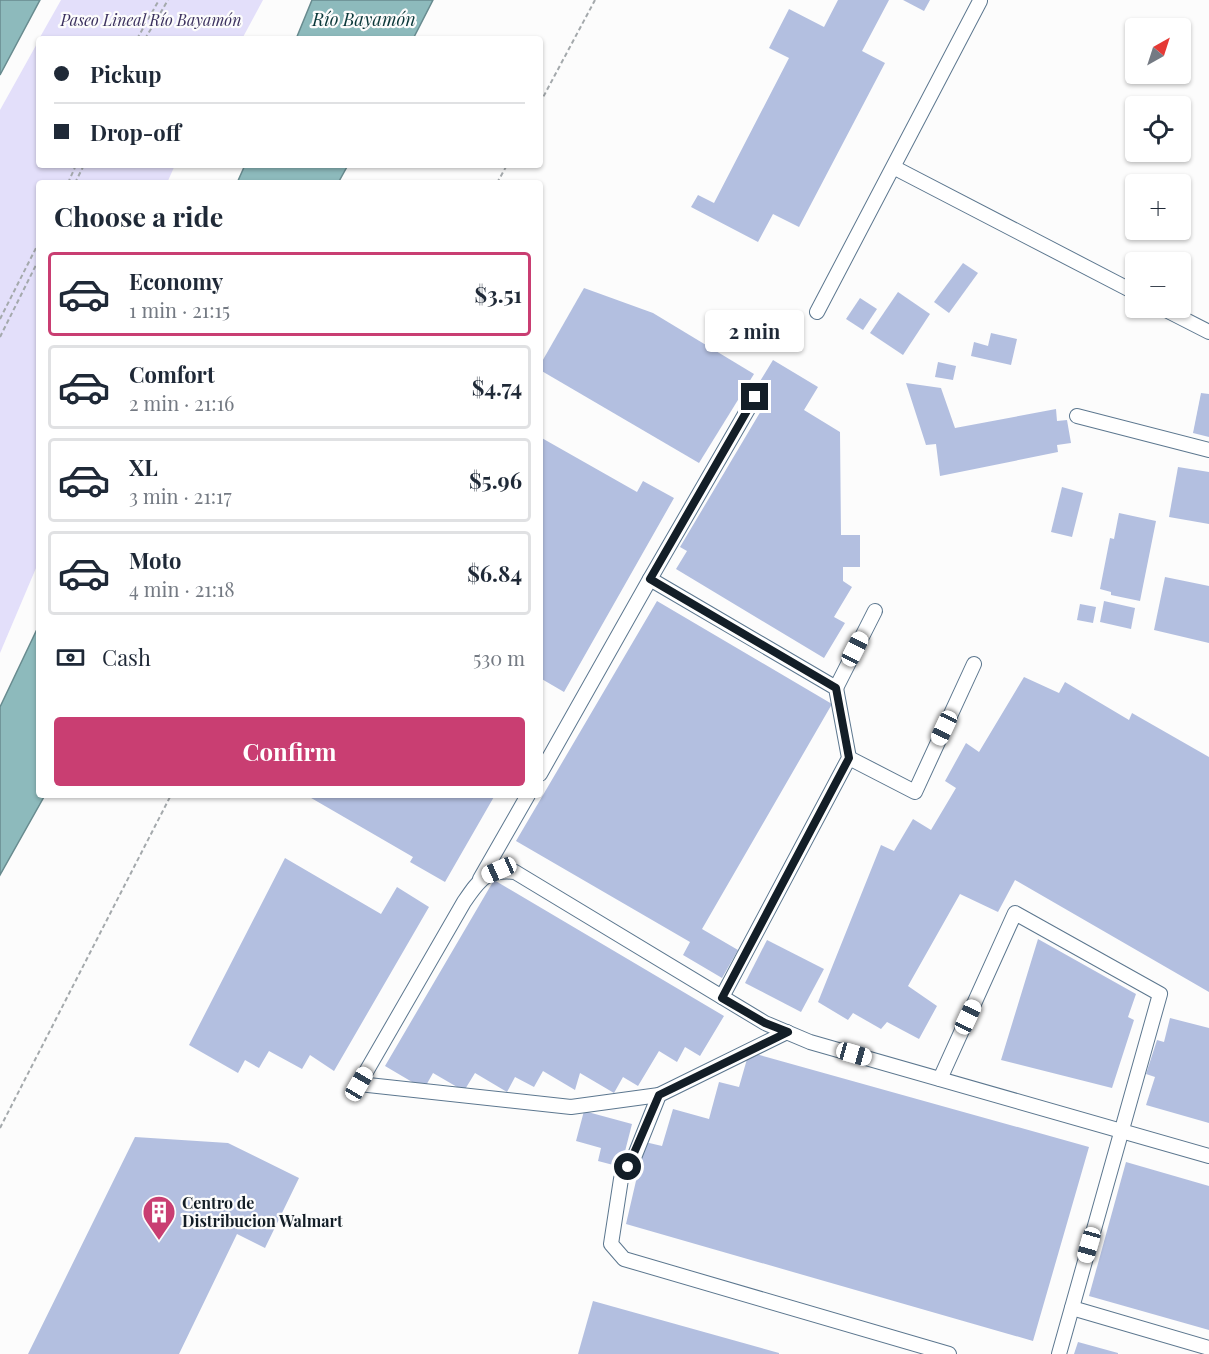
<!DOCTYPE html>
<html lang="en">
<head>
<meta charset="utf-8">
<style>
  body { margin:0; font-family:"Playfair Display",serif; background:#f2f2f3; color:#1f2937; height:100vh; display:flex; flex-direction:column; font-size:22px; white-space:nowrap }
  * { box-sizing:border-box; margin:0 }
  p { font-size:20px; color:#747a83 }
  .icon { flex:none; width:33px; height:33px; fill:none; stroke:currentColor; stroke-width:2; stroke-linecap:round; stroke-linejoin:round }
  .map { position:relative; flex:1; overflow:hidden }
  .panel { position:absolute; left:36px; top:180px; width:507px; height:618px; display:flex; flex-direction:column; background:#fff; border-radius:6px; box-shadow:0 2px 4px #0004 }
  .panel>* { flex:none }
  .guide { position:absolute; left:36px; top:36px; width:507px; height:132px; border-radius:6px; box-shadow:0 2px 4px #0004; display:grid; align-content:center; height:132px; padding:0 18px; background:#fff }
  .needle { width:39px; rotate:39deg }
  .tools { position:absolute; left:1125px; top:18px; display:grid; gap:12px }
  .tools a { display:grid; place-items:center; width:66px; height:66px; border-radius:6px; background:#fff; box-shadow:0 2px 4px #0004; font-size:30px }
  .end { position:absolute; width:27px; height:27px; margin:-14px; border:8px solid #131e27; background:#fff; box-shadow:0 0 0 3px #fff }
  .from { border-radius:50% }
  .bubble { position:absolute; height:42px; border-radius:6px; background:#fff; box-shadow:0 2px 4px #0004; font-size:20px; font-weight:700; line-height:42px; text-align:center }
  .car { position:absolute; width:18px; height:36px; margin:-18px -9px; border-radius:8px; box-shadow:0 0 4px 2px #0007; background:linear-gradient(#fff 24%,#345 0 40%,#fff 0 76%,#345 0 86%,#fff 0) }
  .guide b { display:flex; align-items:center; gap:21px; height:57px; font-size:22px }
  .guide b+b { border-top:2px solid #e0e1e3 }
  .guide i { width:15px; height:15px; background:#1f2937 }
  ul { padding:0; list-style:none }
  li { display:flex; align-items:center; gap:18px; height:84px; margin:0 12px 9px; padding:0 6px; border:3px solid #e0e1e3; border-radius:6px }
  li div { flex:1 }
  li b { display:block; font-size:22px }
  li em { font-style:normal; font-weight:700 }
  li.on { border-color:#c93e72 }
  li>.icon { width:54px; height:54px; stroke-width:1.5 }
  h2 { padding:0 18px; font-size:27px; line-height:72px }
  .pay { display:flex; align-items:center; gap:15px; height:66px; padding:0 18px; font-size:22px }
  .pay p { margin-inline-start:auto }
  .button { display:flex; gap:12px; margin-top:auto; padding:12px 18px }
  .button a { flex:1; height:69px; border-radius:6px; background:#c93e72; color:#fff; font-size:24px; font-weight:700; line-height:69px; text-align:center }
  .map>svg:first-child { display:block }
</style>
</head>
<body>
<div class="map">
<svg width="1209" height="1354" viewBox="0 0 1209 1354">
  <rect width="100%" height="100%" fill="#fcfcfc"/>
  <g fill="#e3dffa">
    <path d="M 61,0 L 263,0 L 242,39 L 39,39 Z"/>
    <path d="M 39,40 L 39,165 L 175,165 L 167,183 L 39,183 L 39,561 L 0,653 L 0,110 Z"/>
  </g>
  <g fill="#8dbabc" stroke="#688b8f" stroke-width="1.5">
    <path d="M 0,0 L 40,0 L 0,75 Z"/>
    <path d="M 312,0 L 433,0 L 413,39 L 296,39 Z"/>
    <path d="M 245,165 L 348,165 L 338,183 L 237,183 Z"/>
    <path d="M 39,625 L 39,795 L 45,795 L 0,875 L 0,707 Z"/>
  </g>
  <g fill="#b3bfe0">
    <path d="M 838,0 L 889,0 L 862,51 L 885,63 L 799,227 L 773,214 L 758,242 L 691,207 L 698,195 L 714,203 L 789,58 L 769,48 L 789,9 L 824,27 Z"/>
    <path d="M 903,0 L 930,0 L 924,11 Z"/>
    <path d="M 963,263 L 978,273 L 949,313 L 934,302 Z"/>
    <path d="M 584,288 L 653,313 L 754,374 L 699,463 L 540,370 L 540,365 Z"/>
    <path d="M 898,292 L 930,314 L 903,355 L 870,333 Z"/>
    <path d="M 860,298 L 877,309 L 863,330 L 846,319 Z"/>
    <path d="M 991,333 L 1017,339 L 1011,365 L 971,356 L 974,342 L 988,346 Z"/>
    <path d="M 773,360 L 818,387 L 804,410 L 840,432 L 841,535 L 860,535 L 860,567 L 843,567 L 843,581 L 852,587 L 834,617 L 845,623 L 824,658 L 676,569 L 687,551 L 680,547 L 771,394 L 757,386 Z"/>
    <path d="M 938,362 L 956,366 L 953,380 L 935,377 Z"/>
    <path d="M 906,383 L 941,388 L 955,428 L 1056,409 L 1057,421 L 1067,420 L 1071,443 L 1057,445 L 1058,452 L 940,476 L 936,444 L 926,445 Z"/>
    <path d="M 1201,393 L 1209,394 L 1209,437 L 1193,433 Z"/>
    <path d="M 540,437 L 637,492 L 643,481 L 674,498 L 564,692 L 540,678 Z"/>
    <path d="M 1178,467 L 1209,472 L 1209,524 L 1169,517 Z"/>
    <path d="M 1062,487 L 1083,493 L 1072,537 L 1051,532 Z"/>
    <path d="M 1119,513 L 1156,521 L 1140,601 L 1111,595 L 1111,592 L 1100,589 L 1110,538 L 1114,539 Z"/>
    <path d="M 1165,577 L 1209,586 L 1209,643 L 1154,630 Z"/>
    <path d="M 657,601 L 832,704 L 702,929 L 738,950 L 722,978 L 683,955 L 690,942 L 516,841 Z"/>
    <path d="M 1104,601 L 1135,608 L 1131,629 L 1100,622 Z"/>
    <path d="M 1080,604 L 1096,607 L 1093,623 L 1077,620 Z"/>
    <path d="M 1024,677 L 1059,693 L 1065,682 L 1129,720 L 1132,713 L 1209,757 L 1209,992 L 1015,880 L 998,912 L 960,894 L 908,986 L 937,1006 L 919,1039 L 887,1022 L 881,1029 L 853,1013 L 848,1020 L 818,1002 L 881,845 L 894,851 L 913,819 L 931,830 L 956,788 L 945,781 L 966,743 L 979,752 Z"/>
    <path d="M 306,795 L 495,795 L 445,882 L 410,862 L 413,857 Z"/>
    <path d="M 285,858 L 381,914 L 397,887 L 429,907 L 334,1071 L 310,1055 L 302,1069 L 269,1051 L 259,1068 L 245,1060 L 238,1073 L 189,1045 Z"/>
    <path d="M 494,880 L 724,1016 L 700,1056 L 685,1047 L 677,1062 L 659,1051 L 638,1086 L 623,1077 L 614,1093 L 580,1073 L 575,1090 L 543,1071 L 534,1087 L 515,1077 L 507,1092 L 475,1073 L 464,1091 L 433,1073 L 424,1089 L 385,1066 Z"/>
    <path d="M 1038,939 L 1136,994 L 1128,1017 L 1134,1020 L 1112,1088 L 1001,1060 Z"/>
    <path d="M 767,940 L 824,969 L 801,1012 L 745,983 Z"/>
    <path d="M 1170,1018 L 1209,1028 L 1209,1123 L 1146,1105 L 1155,1077 L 1146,1074 L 1157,1040 L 1164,1042 Z"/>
    <path d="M 749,1052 L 1089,1147 L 1033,1341 L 626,1224 L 645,1142 L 662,1146 L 673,1109 L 709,1119 L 719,1082 L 739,1087 Z"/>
    <path d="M 584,1111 L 632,1124 L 621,1167 L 598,1161 L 601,1148 L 576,1141 Z"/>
    <path d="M 135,1137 L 228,1143 L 299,1178 L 265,1248 L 237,1234 L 179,1354 L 28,1354 Z"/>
    <path d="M 1126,1162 L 1209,1186 L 1209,1330 L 1089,1296 Z"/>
    <path d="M 593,1301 L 779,1353 L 779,1354 L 578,1354 Z"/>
    <path d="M 1078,1342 L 1118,1353 L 1118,1354 L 1074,1354 Z"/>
  </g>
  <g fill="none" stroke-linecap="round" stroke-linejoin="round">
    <defs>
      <g id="minor">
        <path d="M 895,168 L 1136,293"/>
        <path d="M 1162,308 L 1209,332"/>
        <path d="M 817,312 L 980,1"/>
        <path d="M 1077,416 L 1209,450"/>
        <path d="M 650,579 L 755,397"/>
        <path d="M 836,688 L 875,611"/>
        <path d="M 849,758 L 915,792 L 974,664"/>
        <path d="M 540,774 L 650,579 L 836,688 L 849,758 L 722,997"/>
        <path d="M 480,879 L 528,795"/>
        <path d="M 787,1032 L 659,1095 L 635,1155 L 621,1179 L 611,1244 L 624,1259 L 949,1354"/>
        <path d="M 940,1079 L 1015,913 L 1160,994 L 1059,1354"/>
        <path d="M 659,1095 L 571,1107 L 359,1084 L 464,902 C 479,880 486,869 515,872 L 765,1023 L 810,1042 L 1209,1156"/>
        <path d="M 1072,1308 L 1209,1348"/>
      </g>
    </defs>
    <use href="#minor" stroke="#5c778f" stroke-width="16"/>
    <g stroke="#a4a9ac" stroke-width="2" stroke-dasharray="4.5 3" stroke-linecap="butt">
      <path d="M 137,39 L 159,0"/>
      <path d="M 145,39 L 168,0"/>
      <path d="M 540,103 L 595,0"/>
      <path d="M 68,183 L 76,165"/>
      <path d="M 75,183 L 84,165"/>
      <path d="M 497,183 L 507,165"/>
      <path d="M 0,319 L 39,242"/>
      <path d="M 0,337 L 39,259"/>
      <path d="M 0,1128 L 171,795"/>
    </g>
    <use href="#minor" stroke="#fff" stroke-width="14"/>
  </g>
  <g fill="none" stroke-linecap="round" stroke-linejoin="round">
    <path stroke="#131e27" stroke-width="8" d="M 628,1167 L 659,1095 L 788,1032 L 765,1023 L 722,998 L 849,758 L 836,688 L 650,579 L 755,397"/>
  </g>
  <defs>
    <symbol id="building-pin" viewBox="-11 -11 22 30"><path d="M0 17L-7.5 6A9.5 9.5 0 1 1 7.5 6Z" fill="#c93e72" stroke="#fcfcfc"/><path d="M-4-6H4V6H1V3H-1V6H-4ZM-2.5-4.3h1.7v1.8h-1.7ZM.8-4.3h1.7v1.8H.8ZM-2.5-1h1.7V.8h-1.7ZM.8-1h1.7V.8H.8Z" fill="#fff"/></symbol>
  </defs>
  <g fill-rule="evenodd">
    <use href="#building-pin" x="140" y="1193" width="38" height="52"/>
  </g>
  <g text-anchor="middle" stroke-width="4.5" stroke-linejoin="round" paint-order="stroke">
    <g font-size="16" font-style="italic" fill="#3b315e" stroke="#fcfcfc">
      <text x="151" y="26">Paseo Lineal Río Bayamón</text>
    </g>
    <g font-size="16" font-weight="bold" fill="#131e27" stroke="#fcfcfc" text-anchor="start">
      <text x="182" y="1209">Centro de<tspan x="182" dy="18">Distribucion Walmart</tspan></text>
    </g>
    <g font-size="18" font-style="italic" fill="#0a3739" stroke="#fcfcfc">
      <text x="364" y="26">Río Bayamón</text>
    </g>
  </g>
</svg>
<div class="tools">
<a><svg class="needle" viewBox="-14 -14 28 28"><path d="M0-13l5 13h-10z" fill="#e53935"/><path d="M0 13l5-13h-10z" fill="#747a83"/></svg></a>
<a><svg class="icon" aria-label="locate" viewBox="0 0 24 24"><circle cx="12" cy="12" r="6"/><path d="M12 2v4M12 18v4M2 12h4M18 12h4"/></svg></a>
<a>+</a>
<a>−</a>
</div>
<i class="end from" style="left:628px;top:1167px"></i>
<i class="end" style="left:755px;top:397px"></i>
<div class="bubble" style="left:705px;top:310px;width:99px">2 min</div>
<i class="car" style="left:855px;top:649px;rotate:27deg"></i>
<i class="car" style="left:944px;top:728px;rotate:205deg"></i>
<i class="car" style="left:499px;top:870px;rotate:246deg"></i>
<i class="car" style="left:968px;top:1017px;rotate:25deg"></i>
<i class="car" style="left:854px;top:1054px;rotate:106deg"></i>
<i class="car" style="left:359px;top:1084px;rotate:30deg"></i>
<i class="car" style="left:1089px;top:1245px;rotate:196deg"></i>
<div class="guide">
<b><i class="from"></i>Pickup</b>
<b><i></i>Drop-off</b>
</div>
<section class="panel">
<h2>Choose a ride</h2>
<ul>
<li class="on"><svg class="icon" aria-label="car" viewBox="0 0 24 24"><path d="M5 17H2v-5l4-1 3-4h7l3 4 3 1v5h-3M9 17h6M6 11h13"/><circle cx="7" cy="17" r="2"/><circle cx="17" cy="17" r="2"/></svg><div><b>Economy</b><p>1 min · 21:15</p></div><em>$3.51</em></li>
<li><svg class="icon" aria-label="car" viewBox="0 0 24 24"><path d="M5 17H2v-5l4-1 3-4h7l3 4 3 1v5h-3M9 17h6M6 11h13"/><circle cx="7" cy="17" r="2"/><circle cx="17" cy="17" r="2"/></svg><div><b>Comfort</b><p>2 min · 21:16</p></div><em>$4.74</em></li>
<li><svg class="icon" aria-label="car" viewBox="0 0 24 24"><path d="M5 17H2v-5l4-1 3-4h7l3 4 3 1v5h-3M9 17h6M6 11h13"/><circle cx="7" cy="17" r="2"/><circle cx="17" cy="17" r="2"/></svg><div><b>XL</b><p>3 min · 21:17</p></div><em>$5.96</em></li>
<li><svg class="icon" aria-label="car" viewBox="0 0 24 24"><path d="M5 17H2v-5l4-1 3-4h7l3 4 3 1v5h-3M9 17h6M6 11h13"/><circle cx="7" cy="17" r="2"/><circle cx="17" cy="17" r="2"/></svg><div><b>Moto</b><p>4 min · 21:18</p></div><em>$6.84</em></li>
</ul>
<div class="pay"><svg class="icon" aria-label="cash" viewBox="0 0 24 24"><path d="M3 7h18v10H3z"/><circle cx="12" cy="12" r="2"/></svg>Cash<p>530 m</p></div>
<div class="button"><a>Confirm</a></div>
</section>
</div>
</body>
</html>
